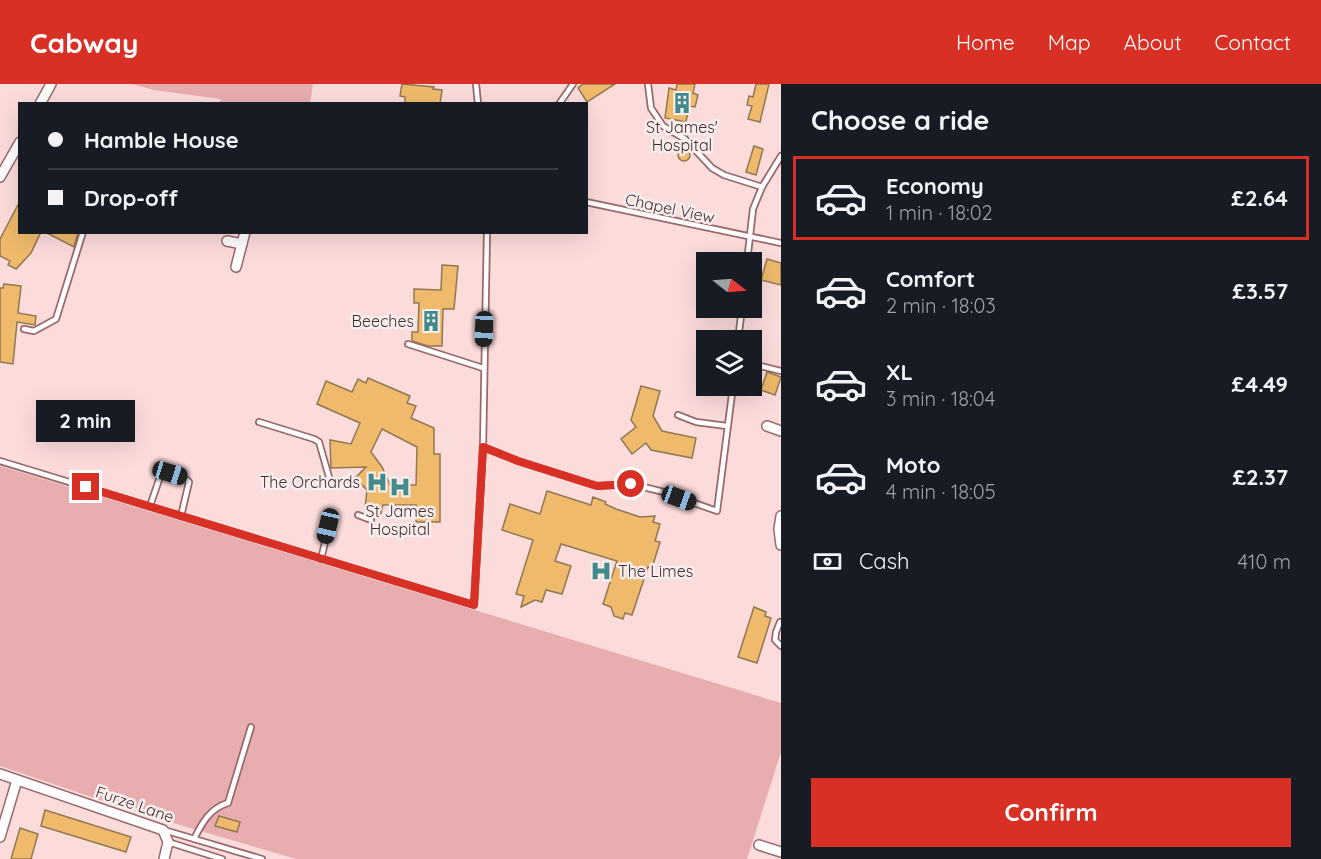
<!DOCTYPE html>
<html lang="en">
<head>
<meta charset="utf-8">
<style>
  body { margin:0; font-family:Quicksand,sans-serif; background:#20242c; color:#f1f3f6; height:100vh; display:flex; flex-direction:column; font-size:22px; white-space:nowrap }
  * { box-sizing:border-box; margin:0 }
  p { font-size:20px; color:#9ea1a6 }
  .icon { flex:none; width:33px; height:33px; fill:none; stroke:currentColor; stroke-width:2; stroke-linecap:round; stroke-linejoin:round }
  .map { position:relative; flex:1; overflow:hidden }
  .sheet { display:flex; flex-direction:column; background:#171b24; width:540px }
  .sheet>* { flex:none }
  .hud { position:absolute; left:18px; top:18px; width:570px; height:132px; border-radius:0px; box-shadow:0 6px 24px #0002; display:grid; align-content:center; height:132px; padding:0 30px; background:#171b24 }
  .needle { width:39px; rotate:107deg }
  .controls { position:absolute; left:696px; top:168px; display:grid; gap:12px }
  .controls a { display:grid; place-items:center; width:66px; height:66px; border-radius:0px; background:#171b24; box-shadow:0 6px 24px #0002; font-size:30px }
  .end { position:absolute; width:27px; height:27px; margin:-14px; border:8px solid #d93025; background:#fff; box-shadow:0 0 0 3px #fff }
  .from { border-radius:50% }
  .bubble { position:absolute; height:42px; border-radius:0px; background:#171b24; box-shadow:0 6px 24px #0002; font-size:20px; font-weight:700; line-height:42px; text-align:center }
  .car { position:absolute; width:18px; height:36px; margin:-18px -9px; border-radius:8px; box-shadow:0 0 4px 2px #0007; background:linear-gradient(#222 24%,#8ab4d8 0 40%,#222 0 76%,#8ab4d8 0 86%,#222 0) }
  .hud b { display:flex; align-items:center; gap:21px; height:57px; font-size:22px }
  .hud b+b { border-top:2px solid #363941 }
  .hud i { width:15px; height:15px; background:#f1f3f6 }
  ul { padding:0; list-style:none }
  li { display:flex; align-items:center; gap:18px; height:84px; margin:0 12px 9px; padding:0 18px; border:3px solid transparent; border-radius:0px }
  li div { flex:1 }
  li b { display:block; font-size:22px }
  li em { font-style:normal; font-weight:700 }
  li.current { border-color:#d93025 }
  li>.icon { width:54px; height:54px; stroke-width:1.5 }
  h2 { padding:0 30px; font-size:27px; line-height:72px }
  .pay { display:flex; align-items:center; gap:15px; height:66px; padding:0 30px; font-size:22px }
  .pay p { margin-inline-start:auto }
  .action { display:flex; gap:12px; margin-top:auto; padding:12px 30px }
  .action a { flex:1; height:69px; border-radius:0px; background:#d93025; color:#fff; font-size:24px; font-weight:700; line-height:69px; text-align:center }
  header { display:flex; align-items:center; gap:36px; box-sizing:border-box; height:84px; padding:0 30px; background:#d93025; color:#fff }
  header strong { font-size:28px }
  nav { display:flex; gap:33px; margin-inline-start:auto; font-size:21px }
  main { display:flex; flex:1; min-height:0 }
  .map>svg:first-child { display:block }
</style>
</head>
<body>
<header>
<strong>Cabway</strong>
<nav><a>Home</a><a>Map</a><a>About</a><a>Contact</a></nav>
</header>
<main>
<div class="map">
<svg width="781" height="775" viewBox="0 0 781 775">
  <rect width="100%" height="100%" fill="#fcdbdb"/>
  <g fill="#e8adaf">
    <path d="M 132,0 L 313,0 L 310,19 L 219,20 L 221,15 L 154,6 Z"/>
    <path d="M 0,382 L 781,619 L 781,668 L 747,775 L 296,775 L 170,738 C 155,726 140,723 121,723 L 0,682 Z"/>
  </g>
  <g fill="#efba6b" stroke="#917852" stroke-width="1.5" fill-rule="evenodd">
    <path d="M 402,0 L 434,3 L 433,5 L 442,6 L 440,20 L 405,20 L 405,13 L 400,12 Z"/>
    <path d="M 583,0 L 615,0 L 587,18 L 578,4 Z"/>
    <path d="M 677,0 L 695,0 L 693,9 L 698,11 L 695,23 L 689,22 L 686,38 L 665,34 L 669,4 L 676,6 Z"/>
    <path d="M 756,0 L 769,0 L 760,38 L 748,35 L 752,22 L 747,21 L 749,12 L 753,13 Z"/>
    <path d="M 754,62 L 763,65 L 756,91 L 746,88 Z"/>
    <circle cx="684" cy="71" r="6"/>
    <path d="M 20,117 L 20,148 L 41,148 L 31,169 L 16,185 L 8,181 L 10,177 L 0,172 L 0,155 Z"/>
    <path d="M 45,148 L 78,148 L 74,163 Z"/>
    <path d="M 767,175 L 781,179 L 781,201 L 761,196 Z"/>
    <path d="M 442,181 L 458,182 L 454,225 L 443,225 L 442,262 L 428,262 L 412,257 L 412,248 L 418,248 L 419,219 L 414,219 L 414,205 L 441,206 Z"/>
    <path d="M 4,200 L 21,202 L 18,229 L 36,232 L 35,241 L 17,238 L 13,280 L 0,278 L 0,204 L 3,204 Z"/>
    <path d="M 767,288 L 781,293 L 775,311 L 761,306 Z"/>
    <path d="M 368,294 L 410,312 L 407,319 L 416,322 L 411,334 L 434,344 L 434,370 L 440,370 L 440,438 L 416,438 L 416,421 L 383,421 L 380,432 L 368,429 L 369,425 L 365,424 L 367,406 L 355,394 L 366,383 L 331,384 L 330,356 L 351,360 L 360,339 L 317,320 L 326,297 L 352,308 L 358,295 L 366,299 ZM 382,345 L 417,363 L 416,401 L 390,401 L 382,383 L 371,368 Z"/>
    <path d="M 641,302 L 660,307 L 653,332 L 662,347 L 696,354 L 692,374 L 651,366 L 646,359 L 632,370 L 621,355 L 636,343 L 631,336 Z"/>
    <path d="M 547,407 L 591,421 L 593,413 L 606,418 L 605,420 L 616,425 L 640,433 L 655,432 L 653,438 L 660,440 L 655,457 L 660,458 L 652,484 L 648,483 L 632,531 L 625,529 L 623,535 L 614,532 L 611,523 L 603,520 L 617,477 L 561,460 L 555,477 L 571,482 L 562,510 L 546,506 L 542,518 L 535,516 L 521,523 L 524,512 L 516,510 L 533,456 L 502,446 L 510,420 L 540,430 Z"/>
    <path d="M 754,523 L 766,528 L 765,532 L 771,534 L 757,579 L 738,573 Z"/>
    <path d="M 45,726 L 131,753 L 126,768 L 41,742 Z"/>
    <path d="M 219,732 L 240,738 L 237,748 L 215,742 Z"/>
    <path d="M 20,744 L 38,750 L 31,775 L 11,775 Z"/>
  </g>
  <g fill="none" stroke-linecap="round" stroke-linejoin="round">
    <defs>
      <g id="lane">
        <path d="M 476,0 L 478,20"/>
        <path d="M 648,0 L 651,24 L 663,42 L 685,55 L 712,84 L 724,91 L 762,103"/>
        <path d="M 559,20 L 573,0"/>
        <path d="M 586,118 L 781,159"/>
        <path d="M 747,178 L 753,125 L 762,103 L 781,72"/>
        <path d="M 24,245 L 34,247 L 56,235 L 83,148"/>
        <path d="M 738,256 L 742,224"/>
        <path d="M 408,260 L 483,284"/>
        <path d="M 752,280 L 781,287"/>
        <path d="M 678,331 L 696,338 L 727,342"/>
        <path d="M 259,338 L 314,355 L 319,358 L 329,393"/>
        <path d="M 483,363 L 518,377 L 597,402 L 631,400 L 660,407 L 717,427 L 733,302"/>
        <path d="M 0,377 L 474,521 L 483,363 L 487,148"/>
        <path d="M 150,422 L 161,390 C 171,389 182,390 189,398 L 181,432"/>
        <path d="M 358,431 L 371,436"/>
        <path d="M 321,475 L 329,442"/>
        <path d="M 780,538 L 776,548 L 775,556 L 781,562"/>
        <path d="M 164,746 L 262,775"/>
        <path d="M 194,755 C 202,739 210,724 228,719 L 251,643"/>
        <path d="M 168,758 L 222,775"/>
      </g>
      <g id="street">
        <path d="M 40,20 L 51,0"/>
        <path d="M 0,93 L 20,58"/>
        <path d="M 227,157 L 242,160"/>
        <path d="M 236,183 L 245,148"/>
        <path d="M 767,342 L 781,347"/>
        <path d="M 781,432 L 779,445 L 781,461"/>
        <path d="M 0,690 L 163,746 L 168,758 L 164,775"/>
        <path d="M 0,753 L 17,696"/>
        <path d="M 759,761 L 781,768"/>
      </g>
    </defs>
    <use href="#lane" stroke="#99696b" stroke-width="8"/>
    <use href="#street" stroke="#99696b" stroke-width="12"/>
    <use href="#lane" stroke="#fff" stroke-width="4.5"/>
    <use href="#street" stroke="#fff" stroke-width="9"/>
  </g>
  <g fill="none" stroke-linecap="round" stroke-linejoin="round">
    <path stroke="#d93025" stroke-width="8" d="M 86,403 L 474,521 L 483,363 L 518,377 L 597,402 L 631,400"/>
  </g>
  <defs>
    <symbol id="building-bare" viewBox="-9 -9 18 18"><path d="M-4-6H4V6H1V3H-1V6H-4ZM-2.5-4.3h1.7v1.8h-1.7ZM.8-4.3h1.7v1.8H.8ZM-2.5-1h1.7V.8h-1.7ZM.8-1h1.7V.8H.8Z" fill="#41898a" stroke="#f9eeee" stroke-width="2.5" paint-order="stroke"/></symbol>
    <symbol id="hospital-bare" viewBox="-9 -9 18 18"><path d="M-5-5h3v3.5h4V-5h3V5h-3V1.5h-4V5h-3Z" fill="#41898a" stroke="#f9eeee" stroke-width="2.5" paint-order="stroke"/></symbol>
  </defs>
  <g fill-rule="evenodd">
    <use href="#building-bare" x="667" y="4" width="30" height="30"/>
    <use href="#building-bare" x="416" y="222" width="30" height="30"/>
    <use href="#hospital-bare" x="362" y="383" width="30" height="30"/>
    <use href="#hospital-bare" x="385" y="388" width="30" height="30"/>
    <use href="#hospital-bare" x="586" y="472" width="30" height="30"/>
  </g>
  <g text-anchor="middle" stroke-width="5" stroke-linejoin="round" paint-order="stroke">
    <g font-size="16" fill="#432e2f" stroke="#f9eeee">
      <text x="682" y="49">St James'<tspan x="682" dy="18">Hospital</tspan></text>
      <text x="414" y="243" text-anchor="end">Beeches</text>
      <text x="360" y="404" text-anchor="end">The Orchards</text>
      <text x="400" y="433">St James<tspan x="400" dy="18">Hospital</tspan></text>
      <text x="618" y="493" text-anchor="start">The Limes</text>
    </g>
    <g font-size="16" fill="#432e2f" stroke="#f9eeee">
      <text transform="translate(670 124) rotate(12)" y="6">Chapel View</text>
      <text transform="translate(135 720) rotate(19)" y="6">Furze Lane</text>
    </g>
  </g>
</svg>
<div class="controls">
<a><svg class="needle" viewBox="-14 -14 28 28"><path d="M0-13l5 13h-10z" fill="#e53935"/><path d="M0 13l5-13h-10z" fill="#9ea1a6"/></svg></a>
<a><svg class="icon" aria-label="layers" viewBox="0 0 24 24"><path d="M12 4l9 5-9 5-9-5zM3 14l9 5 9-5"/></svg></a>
</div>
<i class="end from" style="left:631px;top:400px"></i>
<i class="end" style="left:86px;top:403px"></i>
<div class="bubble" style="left:36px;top:316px;width:99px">2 min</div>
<i class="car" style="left:484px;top:245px;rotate:182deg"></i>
<i class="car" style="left:170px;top:389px;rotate:107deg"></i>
<i class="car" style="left:679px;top:414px;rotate:110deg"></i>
<i class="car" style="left:328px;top:442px;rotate:193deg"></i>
<div class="hud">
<b><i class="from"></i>Hamble House</b>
<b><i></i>Drop-off</b>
</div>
</div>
<section class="sheet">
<h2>Choose a ride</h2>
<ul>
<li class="current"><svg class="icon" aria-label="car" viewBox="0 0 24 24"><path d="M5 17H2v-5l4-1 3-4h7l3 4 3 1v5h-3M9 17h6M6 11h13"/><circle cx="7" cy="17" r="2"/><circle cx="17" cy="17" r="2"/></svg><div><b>Economy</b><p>1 min · 18:02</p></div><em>£2.64</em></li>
<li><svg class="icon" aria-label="car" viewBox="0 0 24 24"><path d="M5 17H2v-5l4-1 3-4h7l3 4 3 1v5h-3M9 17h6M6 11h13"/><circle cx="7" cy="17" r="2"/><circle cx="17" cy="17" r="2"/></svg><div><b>Comfort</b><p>2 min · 18:03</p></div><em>£3.57</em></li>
<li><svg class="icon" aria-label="car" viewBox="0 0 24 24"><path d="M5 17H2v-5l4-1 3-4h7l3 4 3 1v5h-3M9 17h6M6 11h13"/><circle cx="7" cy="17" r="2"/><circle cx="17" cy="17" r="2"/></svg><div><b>XL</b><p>3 min · 18:04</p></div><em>£4.49</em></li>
<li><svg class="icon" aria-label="car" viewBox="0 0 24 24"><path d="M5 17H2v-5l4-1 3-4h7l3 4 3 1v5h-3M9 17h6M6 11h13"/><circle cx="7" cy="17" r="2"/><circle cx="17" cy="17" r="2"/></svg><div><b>Moto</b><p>4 min · 18:05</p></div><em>£2.37</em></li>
</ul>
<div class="pay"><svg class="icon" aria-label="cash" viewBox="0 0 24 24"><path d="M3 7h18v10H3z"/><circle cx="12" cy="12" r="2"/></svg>Cash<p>410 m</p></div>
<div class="action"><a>Confirm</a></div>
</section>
</main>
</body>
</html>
